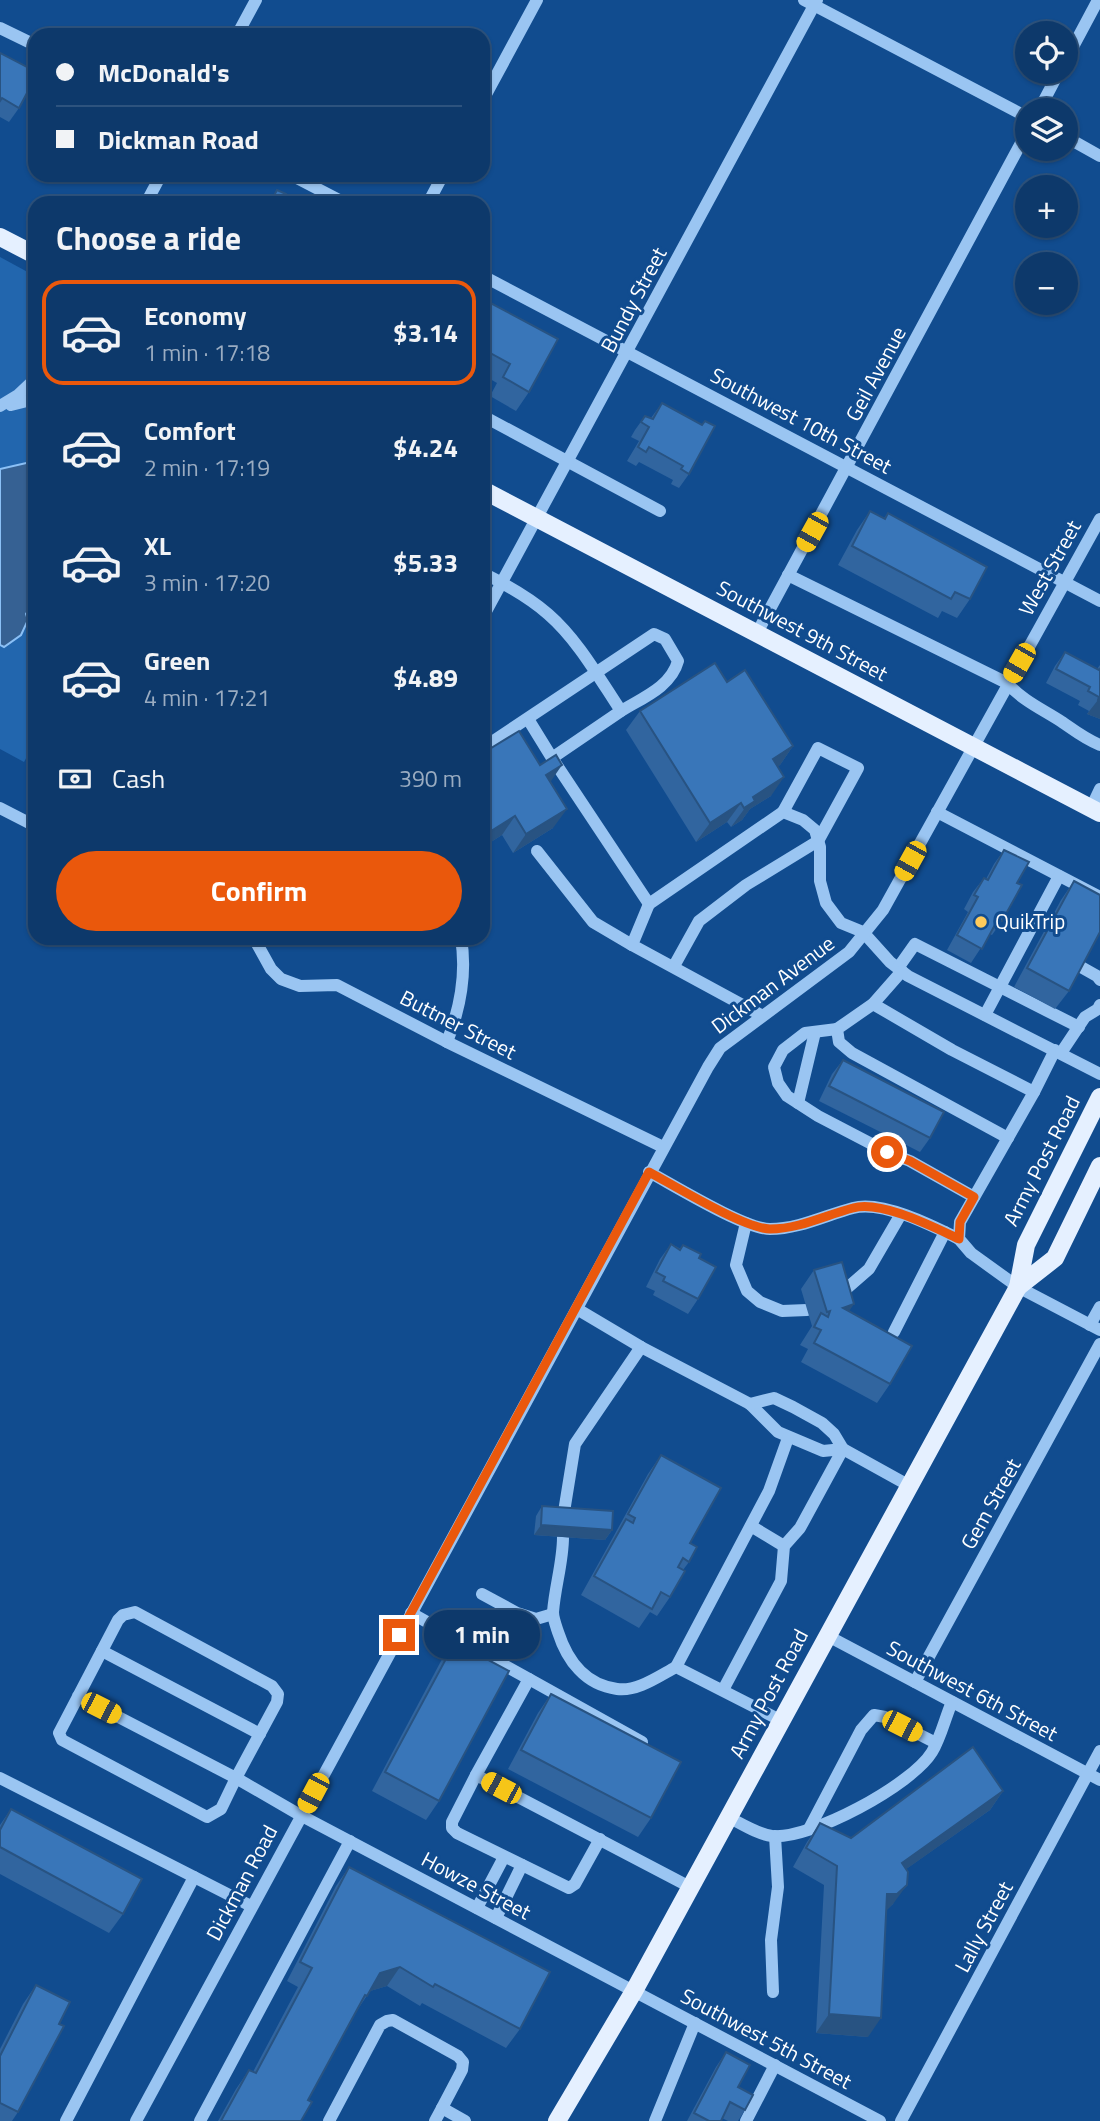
<!DOCTYPE html>
<html lang="en">
<head>
<meta charset="utf-8">
<style>
  body { margin:0; font-family:"Titillium Web",sans-serif; background:#164071; color:#f1f3f6; height:100vh; display:flex; flex-direction:column; font-size:26px; white-space:nowrap }
  * { box-sizing:border-box; margin:0 }
  p { font-size:23px; color:#9aacc1 }
  .icon { flex:none; width:38px; height:38px; fill:none; stroke:currentColor; stroke-width:2; stroke-linecap:round; stroke-linejoin:round }
  .map { position:relative; flex:1; overflow:hidden }
  .details { position:absolute; left:28px; top:196px; width:462px; height:749px; display:flex; flex-direction:column; background:#0d396b; border-radius:21px; box-shadow:0 2px 5px #0004,0 0 0 2px #2d537e }
  .details>* { flex:none }
  .guide { position:absolute; left:28px; top:28px; width:462px; height:154px; border-radius:21px; box-shadow:0 2px 5px #0004,0 0 0 2px #2d537e; display:grid; align-content:center; height:154px; padding:0 28px; background:#0d396b }
  .fabs { position:absolute; left:1015px; top:21px; display:grid; gap:14px }
  .fabs a { display:grid; place-items:center; width:63px; height:63px; border-radius:50%; background:#0d396b; box-shadow:0 2px 5px #0004,0 0 0 2px #2d537e; font-size:35px }
  .end { position:absolute; width:32px; height:32px; margin:-16px; border:9px solid #ea580c; background:#fff; box-shadow:0 0 0 4px #fff }
  .from { border-radius:50% }
  .bubble { position:absolute; height:49px; border-radius:24px; background:#0d396b; box-shadow:0 2px 5px #0004,0 0 0 2px #2d537e; font-size:23px; font-weight:700; line-height:49px; text-align:center }
  .car { position:absolute; width:21px; height:42px; margin:-21px -10px; border-radius:9px; box-shadow:0 0 5px 2px #0007; background:linear-gradient(#f5c518 24%,#345 0 40%,#f5c518 0 76%,#345 0 86%,#f5c518 0) }
  .guide b { display:flex; align-items:center; gap:24px; height:66px; font-size:26px }
  .guide b+b { border-top:2px solid #2d537e }
  .guide i { width:18px; height:18px; background:#f1f3f6 }
  ul { padding:0; list-style:none }
  li { display:flex; align-items:center; gap:21px; height:105px; margin:0 14px 10px; padding:0 14px; border:4px solid transparent; border-radius:21px }
  li div { flex:1 }
  li b { display:block; font-size:26px }
  li em { font-style:normal; font-weight:700 }
  li.on { border-color:#ea580c }
  li>.icon { width:63px; height:63px; stroke-width:1.5 }
  h2 { padding:0 28px; font-size:32px; line-height:84px }
  .pay { display:flex; align-items:center; gap:18px; height:77px; padding:0 28px; font-size:26px }
  .pay p { margin-inline-start:auto }
  .primary-button { display:flex; gap:14px; margin-top:auto; padding:14px 28px }
  .primary-button a { flex:1; height:80px; border-radius:42px; background:#ea580c; color:#fff; font-size:28px; font-weight:700; line-height:80px; text-align:center }
  .map>svg:first-child { display:block }
</style>
</head>
<body>
<div class="map">
<svg width="1100" height="2121" viewBox="0 0 1100 2121">
  <rect width="100%" height="100%" fill="#114c8f"/>
  <path fill="#2266ae" d="M 0,257 L 35,276 L 35,742 L 24,762 L 0,749 Z"/>
  <path fill="#366193" stroke="#8bc0f6" stroke-width="2" d="M 35,461 L 35,600 L 26,614 L 28,620 L 21,635 L 4,647 L 0,645 L 0,469 Z"/>
  <g fill="none" stroke-linecap="round" stroke-linejoin="round">
    <g stroke="#9ac5f2" stroke-width="12">
      <path d="M 804,0 L 1027,117"/>
      <path d="M 0,28 L 35,45"/>
      <path d="M 237,35 L 256,0"/>
      <path d="M 1066,60 L 1098,0"/>
      <path d="M 483,100 L 537,0"/>
      <path d="M 1039,110 L 1059,72"/>
      <path d="M 1066,137 L 1100,156"/>
      <path d="M 291,175 L 345,203"/>
      <path d="M 146,203 L 161,175"/>
      <path d="M 428,203 L 443,175"/>
      <path d="M 483,276 L 1100,601"/>
      <path d="M 11,405 L 35,399"/>
      <path d="M 0,406 L 18,395 L 35,379"/>
      <path d="M 483,416 L 660,511"/>
      <path d="M 483,573 C 505,584 530,598 548,614 C 578,640 599,678 621,711 L 552,758 L 649,904 L 783,812 L 803,820 L 815,830 L 820,847 L 820,881 L 826,903 L 841,923 L 863,932 L 890,962 L 908,976 L 1100,1074"/>
      <path d="M 788,575 L 1007,683 C 1023,701 1042,709 1062,722 C 1075,731 1085,739 1100,745"/>
      <path d="M 483,617 L 817,0"/>
      <path d="M 757,633 L 1027,132"/>
      <path d="M 528,719 L 552,758"/>
      <path d="M 483,748 L 654,634 L 665,639 L 678,661 C 671,687 642,698 621,711"/>
      <path d="M 0,808 L 35,826"/>
      <path d="M 1091,808 L 1100,789"/>
      <path d="M 937,812 L 1100,897"/>
      <path d="M 537,851 L 593,922 L 632,945"/>
      <path d="M 649,904 L 632,945 L 761,1015"/>
      <path d="M 249,938 L 256,942 L 271,969 L 281,979 L 300,986 L 337,985 L 447,1042 L 663,1147"/>
      <path d="M 674,966 L 699,921 L 746,885 L 818,841 L 858,768 L 818,748 L 783,812"/>
      <path d="M 1081,967 L 1097,976 L 1100,980"/>
      <path d="M 898,968 L 915,944 L 1079,1027"/>
      <path d="M 902,971 L 873,1004 L 837,1029 L 839,1042 L 852,1053 L 1008,1138"/>
      <path d="M 873,1004 L 952,1050 L 1034,1092"/>
      <path d="M 985,1015 L 1059,876"/>
      <path d="M 837,1029 L 805,1033 L 783,1050 L 774,1067 L 778,1083 L 787,1096 L 818,1116 L 887,1152 L 910,1161 L 974,1197"/>
      <path d="M 447,1042 C 460,1009 467,974 461,938"/>
      <path d="M 1055,1050 L 1034,1092 L 960,1222 L 959,1239 L 971,1253 L 1018,1287 L 1100,1330"/>
      <path d="M 1061,1053 L 1085,1017 L 1098,1009 L 1100,1005"/>
      <path d="M 798,1103 L 815,1032"/>
      <path d="M 649,1172 C 675,1186 745,1229 770,1229 C 799,1229 826,1215 853,1208 C 882,1200 933,1226 959,1239"/>
      <path d="M 746,1223 L 736,1265 L 747,1291 L 760,1302 L 782,1311 L 807,1310"/>
      <path d="M 838,1296 L 869,1269 L 901,1214"/>
      <path d="M 577,1309 L 641,1347 L 750,1404 L 778,1432 L 823,1451 L 843,1449"/>
      <path d="M 1090,1325 L 1100,1307"/>
      <path d="M 894,1332 L 945,1232"/>
      <path d="M 750,1404 L 774,1398 L 793,1407 L 822,1423 L 834,1434 L 843,1449 L 908,1485"/>
      <path d="M 563,1518 L 575,1444 L 641,1347"/>
      <path d="M 751,1526 L 784,1546"/>
      <path d="M 563,1537 C 563,1562 555,1586 553,1612 C 553,1618 556,1626 558,1632 C 567,1660 585,1685 617,1689 C 637,1692 659,1676 676,1667 L 780,1720"/>
      <path d="M 482,1594 L 517,1613 L 536,1619 L 553,1614"/>
      <path d="M 411,1613 L 529,1679 L 476,1775 L 690,1887"/>
      <path d="M 826,1635 L 1100,1780"/>
      <path d="M 102,1651 L 260,1734"/>
      <path d="M 676,1667 L 769,1491 L 788,1438"/>
      <path d="M 529,1679 L 642,1742"/>
      <path d="M 915,1682 L 1100,1344"/>
      <path d="M 723,1690 L 781,1581 L 784,1546 L 800,1528 L 843,1449"/>
      <path d="M 78,1696 L 236,1778 L 221,1809 L 207,1817 L 62,1740 L 59,1733 L 118,1620 L 123,1615 L 135,1612 L 272,1686 L 278,1694 L 277,1702 L 236,1778 L 300,1815 L 880,2121"/>
      <path d="M 476,1775 L 452,1822 L 452,1828 L 457,1833 L 569,1888 L 575,1884 L 600,1839"/>
      <path d="M 0,1778 L 251,1906"/>
      <path d="M 728,1817 C 742,1824 757,1834 772,1836 C 810,1840 912,1785 932,1752 C 941,1737 945,1718 952,1702"/>
      <path d="M 809,1829 L 861,1730 L 874,1715 L 885,1717 L 936,1743"/>
      <path d="M 477,1908 L 504,1857"/>
      <path d="M 496,1918 L 522,1865"/>
      <path d="M 773,1992 L 771,1940 L 778,1887 L 775,1836"/>
      <path d="M 66,2121 L 194,1877"/>
      <path d="M 136,2121 L 708,1067 L 720,1048 L 849,952 L 883,910 L 1100,519"/>
      <path d="M 200,2121 L 350,1841"/>
      <path d="M 329,2121 L 380,2025 L 387,2021 L 393,2020 L 458,2056 L 463,2062 L 462,2070 L 442,2108 L 465,2121"/>
      <path d="M 435,2121 L 442,2108"/>
      <path d="M 655,2121 L 695,2023"/>
      <path d="M 746,2121 L 775,2065"/>
      <path d="M 901,2121 L 1100,1751"/>
    </g>
    <g stroke="#e5f0ff" stroke-width="18">
      <path d="M 0,237 L 35,255"/>
      <path d="M 483,490 L 1100,813"/>
      <path d="M 1018,1287 L 1055,1258 L 1100,1166"/>
      <path d="M 557,2121 L 634,1991 L 1018,1287 L 1026,1245 L 1100,1097"/>
    </g>
  </g>
  <g fill="#31659f">
    <path d="M 0,53 L 19,108 L 9,122 L 0,117 Z"/>
    <path d="M 483,299 L 529,392 L 516,411 L 490,396 L 497,383 L 483,375 Z"/>
    <path d="M 662,403 L 689,474 L 679,488 L 671,484 L 673,480 L 639,462 L 636,466 L 627,461 L 639,441 L 631,437 L 635,430 L 645,416 L 651,418 Z"/>
    <path d="M 870,511 L 884,518 L 888,513 L 970,599 L 957,618 L 942,611 L 938,618 L 838,565 L 857,530 Z"/>
    <path d="M 1065,652 L 1097,669 L 1100,665 L 1100,719 L 1087,714 L 1089,711 L 1078,705 L 1080,701 L 1046,683 L 1055,666 Z"/>
    <path d="M 727,682 L 793,746 L 780,765 L 778,766 L 771,796 L 750,809 L 742,820 L 731,827 L 727,822 L 696,842 L 626,730 L 640,711 Z"/>
    <path d="M 483,753 L 550,782 L 553,828 L 513,853 L 502,835 L 483,847 Z"/>
    <path d="M 1004,850 L 1017,883 L 1002,921 L 992,935 L 990,934 L 971,963 L 947,950 L 968,912 L 964,909 L 973,892 L 984,878 L 986,879 L 994,864 Z"/>
    <path d="M 1074,881 L 1069,991 L 1055,1009 L 1014,987 L 1061,900 Z"/>
    <path d="M 843,1060 L 930,1138 L 920,1152 L 819,1101 L 832,1074 Z"/>
    <path d="M 671,1244 L 699,1258 L 698,1299 L 688,1314 L 653,1295 L 655,1291 L 646,1287 L 660,1259 Z"/>
    <path d="M 814,1270 L 849,1311 L 890,1384 L 877,1403 L 801,1362 L 808,1349 L 800,1345 L 812,1326 L 801,1289 Z"/>
    <path d="M 661,1455 L 690,1543 L 689,1562 L 683,1570 L 670,1597 L 657,1616 L 650,1612 L 639,1628 L 581,1595 L 648,1474 Z"/>
    <path d="M 542,1506 L 612,1530 L 605,1540 L 534,1535 L 536,1516 Z"/>
    <path d="M 455,1642 L 439,1801 L 426,1820 L 372,1791 L 441,1661 Z"/>
    <path d="M 551,1694 L 651,1818 L 638,1837 L 508,1769 L 538,1713 Z"/>
    <path d="M 1003,1791 L 990,1810 L 906,1869 L 893,1904 L 886,1910 L 868,2037 L 816,2033 L 824,1885 L 793,1867 L 807,1842 L 820,1823 L 851,1838 Z"/>
    <path d="M 11,1809 L 123,1914 L 109,1933 L 0,1874 L 0,1825 Z"/>
    <path d="M 349,1867 L 520,2029 L 506,2048 L 422,2003 L 420,2006 L 387,1986 L 370,1991 L 354,2015 L 308,2100 L 301,2121 L 218,2121 L 236,2089 L 249,2070 L 253,2072 L 298,1987 L 287,1981 L 336,1886 Z"/>
    <path d="M 36,1985 L 59,2024 L 18,2112 L 12,2121 L 0,2121 L 0,2049 L 23,2004 Z"/>
    <path d="M 726,2052 L 745,2110 L 738,2121 L 728,2121 L 722,2118 L 721,2121 L 687,2121 L 716,2067 Z"/>
  </g>
  <g fill="#285382">
    <path d="M 1098,700 L 1100,701 L 1100,719 L 1087,714 Z"/>
    <path d="M 793,746 L 780,765 L 760,778 L 773,759 Z"/>
    <path d="M 562,765 L 549,784 L 546,775 Z"/>
    <path d="M 784,777 L 771,796 L 750,809 L 742,820 L 731,827 L 753,797 Z"/>
    <path d="M 741,803 L 727,822 L 696,842 L 710,823 Z"/>
    <path d="M 567,809 L 553,828 L 513,853 L 526,834 Z"/>
    <path d="M 515,816 L 502,835 L 483,847 L 483,843 L 491,831 Z"/>
    <path d="M 854,1304 L 841,1323 L 843,1308 Z"/>
    <path d="M 541,1525 L 612,1530 L 605,1540 L 534,1535 Z"/>
    <path d="M 1003,1791 L 990,1810 L 888,1882 L 902,1863 Z"/>
    <path d="M 907,1885 L 893,1904 L 884,1913 L 887,1894 Z"/>
    <path d="M 400,1967 L 387,1986 L 367,1992 L 380,1973 Z"/>
    <path d="M 829,2014 L 881,2018 L 868,2037 L 816,2033 Z"/>
  </g>
  <g fill="#3976b9" stroke="#285382" stroke-width="2">
    <path d="M 0,53 L 35,71 L 35,78 L 19,108 L 2,98 L 0,101 Z"/>
    <path d="M 277,190 L 286,194 L 284,198 L 295,203 L 270,203 Z"/>
    <path d="M 483,299 L 558,339 L 529,392 L 503,377 L 510,364 L 483,349 Z"/>
    <path d="M 662,403 L 702,425 L 705,421 L 715,426 L 689,474 L 681,469 L 683,466 L 649,447 L 646,452 L 638,447 L 649,427 L 641,422 L 645,416 L 653,419 Z"/>
    <path d="M 870,511 L 885,519 L 888,513 L 987,567 L 970,599 L 955,592 L 951,599 L 852,546 Z"/>
    <path d="M 1065,652 L 1099,670 L 1100,669 L 1100,701 L 1098,700 L 1099,697 L 1088,691 L 1090,687 L 1056,669 Z"/>
    <path d="M 715,663 L 727,682 L 745,670 L 793,746 L 773,759 L 784,777 L 753,797 L 755,801 L 744,808 L 741,803 L 710,823 L 640,711 Z"/>
    <path d="M 519,731 L 540,765 L 556,755 L 562,765 L 546,775 L 567,809 L 526,834 L 515,816 L 491,831 L 483,818 L 483,778 L 488,775 L 483,767 L 483,753 Z"/>
    <path d="M 1004,850 L 1029,862 L 1017,883 L 1022,885 L 1002,921 L 998,919 L 982,949 L 957,935 L 978,897 L 974,895 L 984,878 L 988,880 Z"/>
    <path d="M 1074,881 L 1100,895 L 1100,932 L 1069,991 L 1027,968 Z"/>
    <path d="M 843,1060 L 944,1112 L 930,1138 L 829,1086 Z"/>
    <path d="M 671,1244 L 680,1250 L 683,1245 L 701,1254 L 699,1258 L 716,1267 L 698,1299 L 663,1281 L 665,1277 L 656,1272 Z"/>
    <path d="M 842,1262 L 854,1304 L 843,1308 L 912,1346 L 890,1384 L 814,1343 L 821,1330 L 814,1327 L 821,1313 L 828,1317 L 830,1311 L 827,1312 L 814,1270 Z"/>
    <path d="M 661,1455 L 721,1488 L 690,1543 L 697,1547 L 689,1562 L 683,1558 L 678,1567 L 685,1571 L 670,1597 L 661,1592 L 652,1609 L 594,1576 L 626,1519 L 633,1523 L 635,1518 L 628,1514 Z"/>
    <path d="M 542,1506 L 613,1511 L 612,1530 L 541,1525 Z"/>
    <path d="M 455,1642 L 509,1671 L 439,1801 L 385,1772 Z"/>
    <path d="M 551,1694 L 681,1762 L 651,1818 L 521,1750 Z"/>
    <path d="M 973,1747 L 1003,1791 L 902,1863 L 908,1872 L 907,1885 L 897,1894 L 887,1894 L 881,2018 L 829,2014 L 837,1866 L 806,1848 L 820,1823 L 851,1838 Z"/>
    <path d="M 11,1809 L 142,1879 L 123,1914 L 0,1847 L 0,1830 Z"/>
    <path d="M 349,1867 L 550,1972 L 520,2029 L 435,1984 L 433,1987 L 400,1967 L 380,1973 L 367,1996 L 365,1995 L 308,2100 L 312,2102 L 301,2121 L 221,2121 L 249,2070 L 256,2073 L 312,1968 L 300,1962 Z"/>
    <path d="M 36,1985 L 70,2002 L 59,2024 L 64,2026 L 18,2112 L 0,2103 L 0,2056 Z"/>
    <path d="M 726,2052 L 750,2065 L 738,2087 L 753,2095 L 745,2110 L 730,2102 L 721,2121 L 709,2121 L 694,2113 Z"/>
  </g>
  <g fill="none" stroke-linecap="round" stroke-linejoin="round">
    <path stroke="#ea580c" stroke-width="9" d="M 399,1635 L 649,1172 C 675,1186 745,1229 770,1229 C 799,1229 826,1215 853,1208 C 881,1200 933,1227 959,1239 L 960,1222 L 974,1197 L 910,1161 L 887,1152"/>
  </g>
  <circle fill="#ffcb5b" stroke="#114c8f" stroke-width="2.5" cx="981" cy="922" r="7"/>
  <g text-anchor="middle" stroke-width="6" stroke-linejoin="round" paint-order="stroke">
    <g font-size="21" fill="#fff" stroke="#114c8f">
      <text transform="translate(634 300) rotate(-62)" y="7">Bundy Street</text>
      <text transform="translate(876 374) rotate(-62)" y="7">Geil Avenue</text>
      <text transform="translate(801 421) rotate(28)" y="7">Southwest 10th Street</text>
      <text transform="translate(1050 568) rotate(-61)" y="7">West Street</text>
      <text transform="translate(802 631) rotate(28)" y="7">Southwest 9th Street</text>
      <text transform="translate(773 985) rotate(-37)" y="7">Dickman Avenue</text>
      <text transform="translate(458 1025) rotate(27)" y="7">Buttner Street</text>
      <text transform="translate(1042 1161) rotate(-63)" y="7">Army Post Road</text>
      <text transform="translate(991 1504) rotate(-61)" y="7">Gem Street</text>
      <text transform="translate(972 1691) rotate(28)" y="7">Southwest 6th Street</text>
      <text transform="translate(769 1694) rotate(-62)" y="7">Army Post Road</text>
      <text transform="translate(242 1883) rotate(-62)" y="7">Dickman Road</text>
      <text transform="translate(476 1886) rotate(28)" y="7">Howze Street</text>
      <text transform="translate(984 1927) rotate(-62)" y="7">Lally Street</text>
      <text transform="translate(766 2039) rotate(28)" y="7">Southwest 5th Street</text>
    </g>
    <g font-size="21" fill="#fff" stroke="#114c8f" text-anchor="start">
      <text x="995" y="929">QuikTrip</text>
    </g>
  </g>
</svg>
<div class="fabs">
<a><svg class="icon" aria-label="locate" viewBox="0 0 24 24"><circle cx="12" cy="12" r="6"/><path d="M12 2v4M12 18v4M2 12h4M18 12h4"/></svg></a>
<a><svg class="icon" aria-label="layers" viewBox="0 0 24 24"><path d="M12 4l9 5-9 5-9-5zM3 14l9 5 9-5"/></svg></a>
<a>+</a>
<a>−</a>
</div>
<i class="end from" style="left:887px;top:1152px"></i>
<i class="end" style="left:399px;top:1635px"></i>
<div class="bubble" style="left:424px;top:1610px;width:116px">1 min</div>
<i class="car" style="left:812px;top:532px;rotate:209deg"></i>
<i class="car" style="left:1019px;top:663px;rotate:210deg"></i>
<i class="car" style="left:910px;top:861px;rotate:209deg"></i>
<i class="car" style="left:101px;top:1708px;rotate:117deg"></i>
<i class="car" style="left:902px;top:1726px;rotate:117deg"></i>
<i class="car" style="left:501px;top:1788px;rotate:298deg"></i>
<i class="car" style="left:313px;top:1793px;rotate:208deg"></i>
<div class="guide">
<b><i class="from"></i>McDonald's</b>
<b><i></i>Dickman Road</b>
</div>
<section class="details">
<h2>Choose a ride</h2>
<ul>
<li class="on"><svg class="icon" aria-label="car" viewBox="0 0 24 24"><path d="M5 17H2v-5l4-1 3-4h7l3 4 3 1v5h-3M9 17h6M6 11h13"/><circle cx="7" cy="17" r="2"/><circle cx="17" cy="17" r="2"/></svg><div><b>Economy</b><p>1 min · 17:18</p></div><em>$3.14</em></li>
<li><svg class="icon" aria-label="car" viewBox="0 0 24 24"><path d="M5 17H2v-5l4-1 3-4h7l3 4 3 1v5h-3M9 17h6M6 11h13"/><circle cx="7" cy="17" r="2"/><circle cx="17" cy="17" r="2"/></svg><div><b>Comfort</b><p>2 min · 17:19</p></div><em>$4.24</em></li>
<li><svg class="icon" aria-label="car" viewBox="0 0 24 24"><path d="M5 17H2v-5l4-1 3-4h7l3 4 3 1v5h-3M9 17h6M6 11h13"/><circle cx="7" cy="17" r="2"/><circle cx="17" cy="17" r="2"/></svg><div><b>XL</b><p>3 min · 17:20</p></div><em>$5.33</em></li>
<li><svg class="icon" aria-label="car" viewBox="0 0 24 24"><path d="M5 17H2v-5l4-1 3-4h7l3 4 3 1v5h-3M9 17h6M6 11h13"/><circle cx="7" cy="17" r="2"/><circle cx="17" cy="17" r="2"/></svg><div><b>Green</b><p>4 min · 17:21</p></div><em>$4.89</em></li>
</ul>
<div class="pay"><svg class="icon" aria-label="cash" viewBox="0 0 24 24"><path d="M3 7h18v10H3z"/><circle cx="12" cy="12" r="2"/></svg>Cash<p>390 m</p></div>
<div class="primary-button"><a>Confirm</a></div>
</section>
</div>
</body>
</html>
